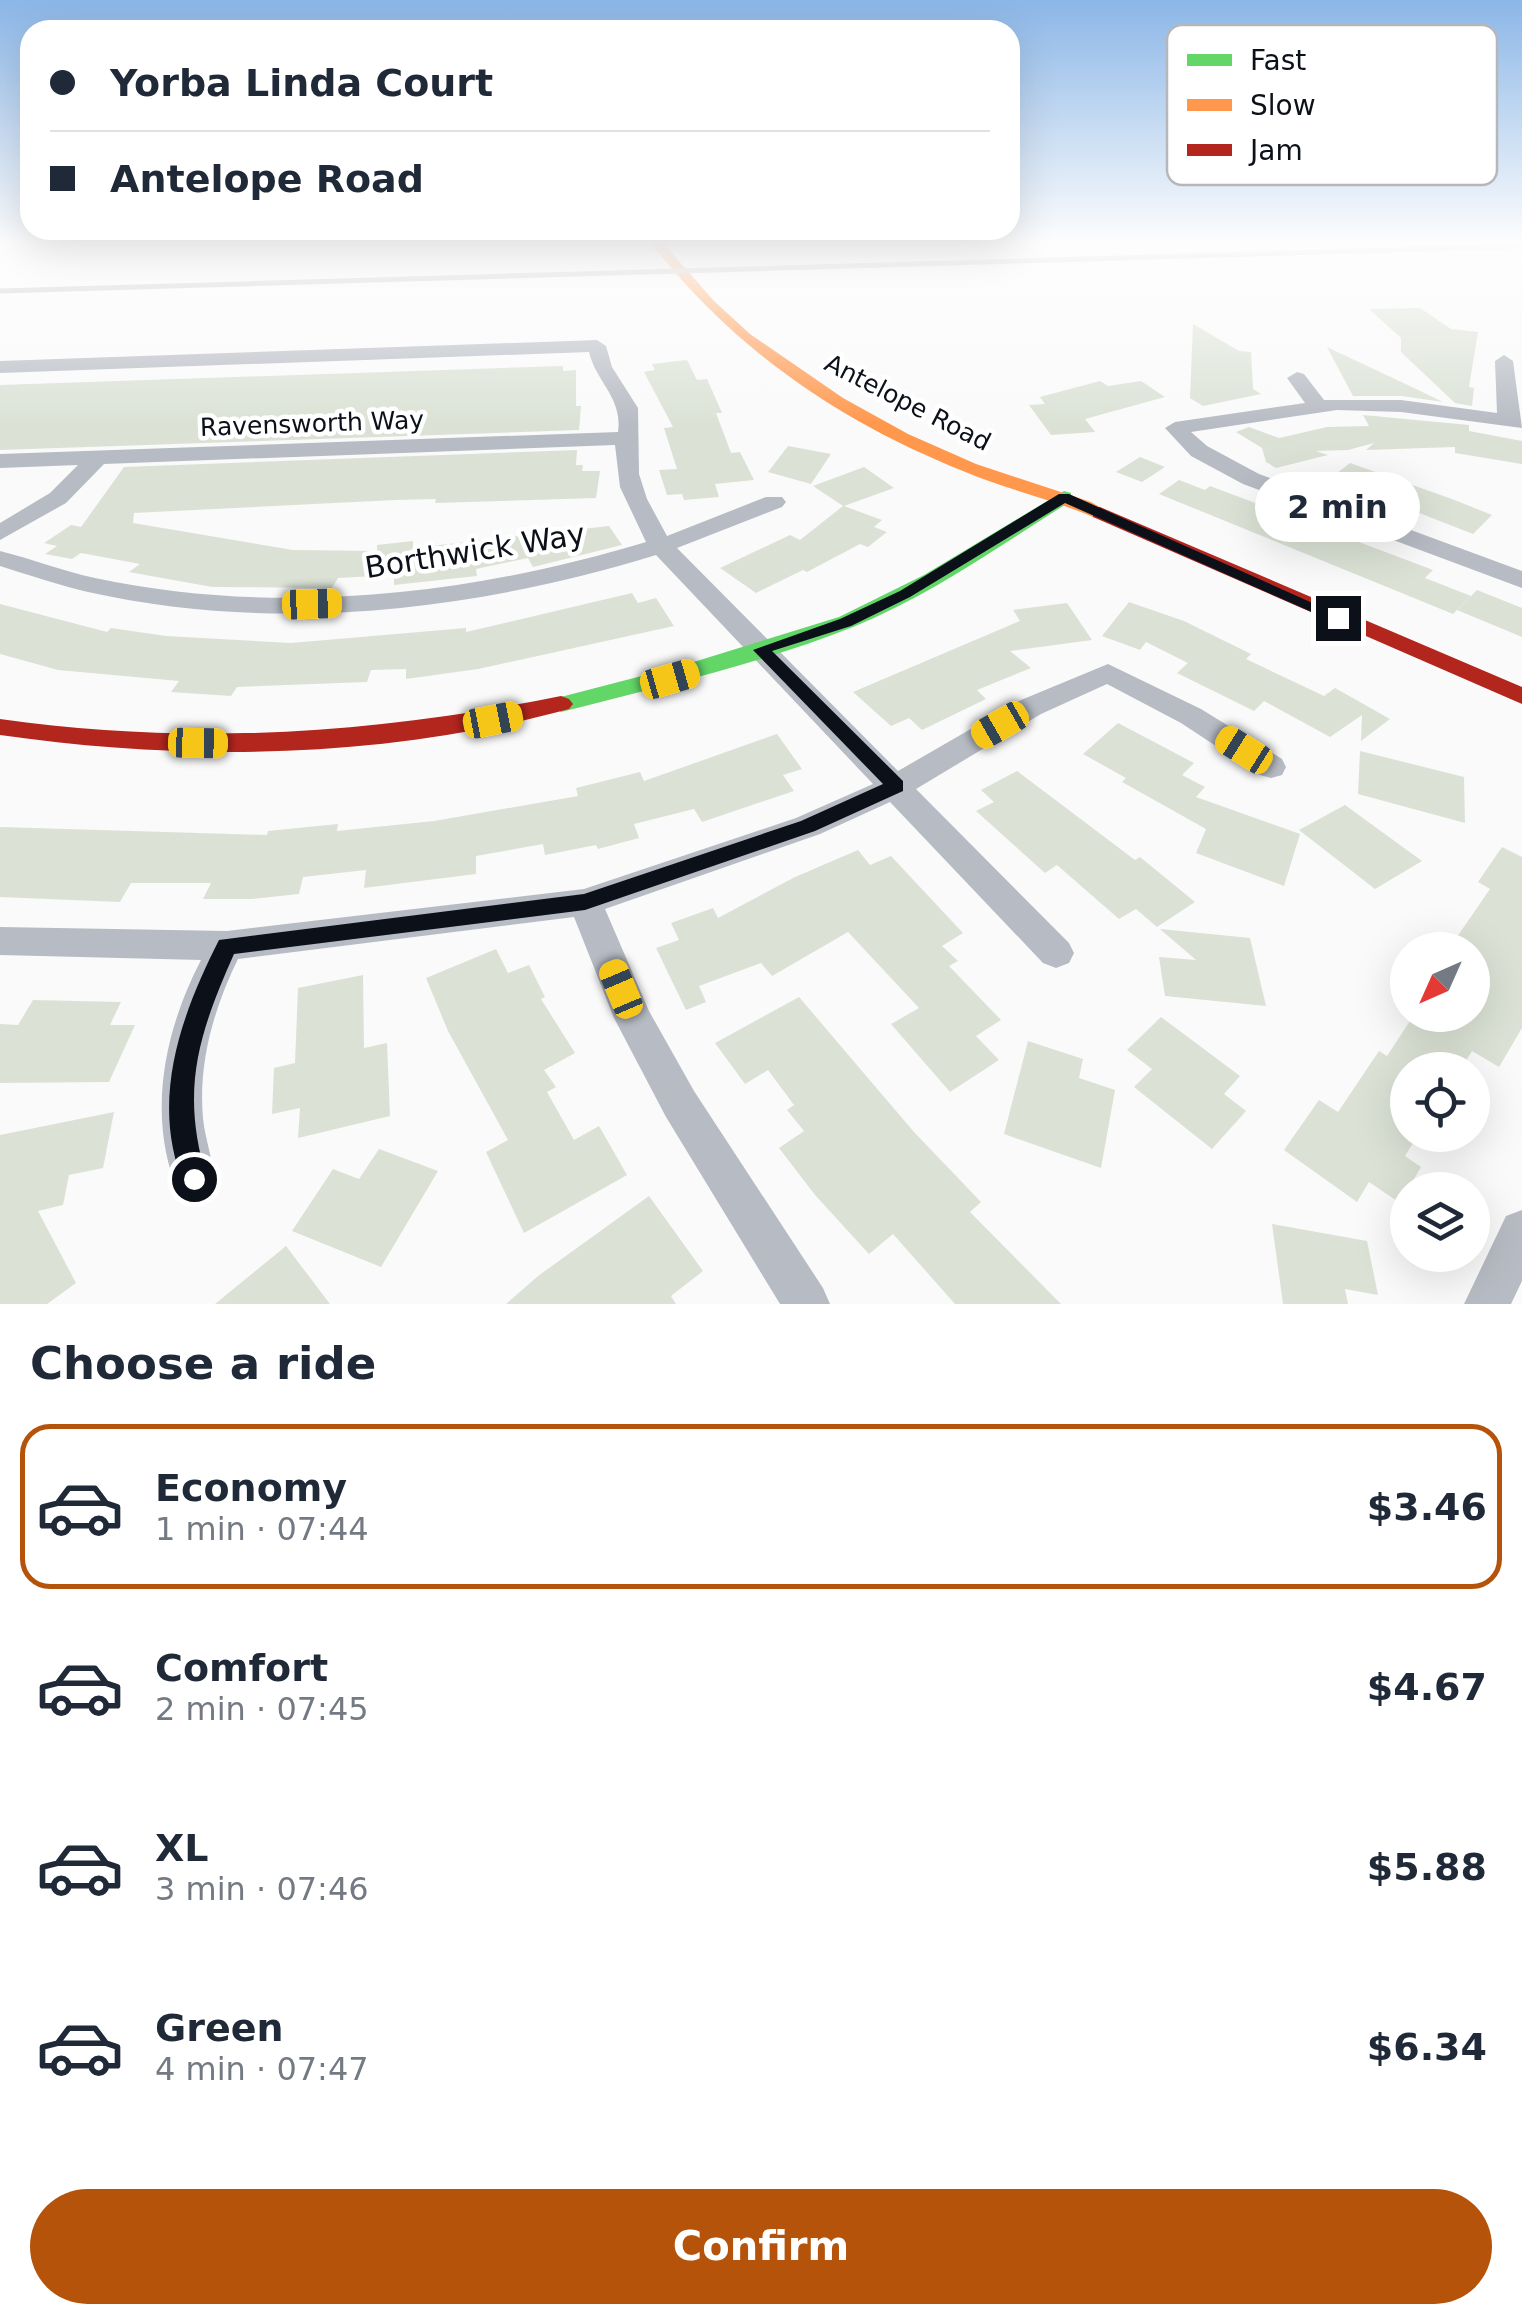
<!DOCTYPE html>
<html lang="en">
<head>
<meta charset="utf-8">
<style>
  body { margin:0; font-family:"DejaVu Sans",sans-serif; background:#f6f6f7; color:#1f2937; height:100vh; display:flex; flex-direction:column; font-size:38px; white-space:nowrap }
  * { box-sizing:border-box; margin:0 }
  p { font-size:32px; color:#747a83 }
  .icon { flex:none; width:55px; height:55px; fill:none; stroke:currentColor; stroke-width:2; stroke-linecap:round; stroke-linejoin:round }
  .map { position:relative; height:1304px; overflow:hidden }
  .sheet { display:flex; flex-direction:column; background:#fff; flex:1 }
  .sheet>* { flex:none }
  .top-card { position:absolute; left:20px; top:20px; width:1000px; height:220px; border-radius:30px; box-shadow:0 10px 40px #0002; display:grid; align-content:center; height:220px; padding:0 30px; background:#fff }
  .needle { width:65px; rotate:225deg }
  .tools { position:absolute; left:1390px; top:932px; display:grid; gap:20px }
  .tools a { display:grid; place-items:center; width:100px; height:100px; border-radius:50%; background:#fff; box-shadow:0 10px 40px #0002; font-size:50px }
  .end { position:absolute; width:45px; height:45px; margin:-22px; border:12px solid #0b1019; background:#fff; box-shadow:0 0 0 5px #fff }
  .from { border-radius:50% }
  .bubble { position:absolute; height:70px; border-radius:35px; background:#fff; box-shadow:0 10px 40px #0002; font-size:32px; font-weight:800; line-height:70px; text-align:center }
  .car { position:absolute; width:30px; height:60px; margin:-30px -15px; border-radius:12px; box-shadow:0 0 8px 2px #0007; background:linear-gradient(#f5c518 24%,#345 0 40%,#f5c518 0 76%,#345 0 86%,#f5c518 0) }
  .top-card b { display:flex; align-items:center; gap:35px; height:95px; font-size:38px }
  .top-card b+b { border-top:2px solid #e0e1e3 }
  .top-card i { width:25px; height:25px; background:#1f2937 }
  ul { padding:0; list-style:none }
  li { display:flex; align-items:center; gap:30px; height:165px; margin:0 20px 15px; padding:0 10px; border:5px solid transparent; border-radius:30px }
  li div { flex:1 }
  li b { display:block; font-size:38px }
  li em { font-style:normal; font-weight:800 }
  li.on { border-color:#b45309 }
  li>.icon { width:90px; height:90px; stroke-width:1.5 }
  h2 { padding:0 30px; font-size:45px; line-height:120px }
  .primary-button { display:flex; gap:20px; margin-top:auto; padding:20px 30px }
  .primary-button a { flex:1; height:115px; border-radius:60px; background:#b45309; color:#fff; font-size:40px; font-weight:800; line-height:115px; text-align:center }
  .map>svg:first-child { display:block }
</style>
</head>
<body>
<div class="map">
<svg width="1522" height="1304" viewBox="0 0 1522 1304">
  <rect width="100%" height="100%" fill="#fafafa"/>
  <g fill="#dbe2d5">
    <path d="M 1420,308 L 1451,329 L 1478,332 L 1469,387 L 1474,388 L 1472,406 L 1455,403 L 1401,352 L 1401,338 L 1369,309 Z"/>
    <path d="M 1193,324 L 1239,351 L 1251,352 L 1253,389 L 1261,394 L 1203,406 L 1190,398 Z"/>
    <path d="M 1327,347 L 1412,387 L 1443,402 L 1402,396 L 1353,396 Z"/>
    <path d="M 687,360 L 697,380 L 707,379 L 722,413 L 716,413 L 731,453 L 740,452 L 754,480 L 715,484 L 719,497 L 684,500 L 682,494 L 667,495 L 659,470 L 677,469 L 664,428 L 673,427 L 644,372 L 655,370 L 652,364 Z"/>
    <path d="M 563,366 L 563,371 L 576,370 L 576,406 L 581,406 L 579,430 L 0,450 L 0,385 Z"/>
    <path d="M 1100,381 L 1108,386 L 1141,381 L 1165,397 L 1085,419 L 1095,432 L 1051,435 L 1029,405 L 1045,404 L 1040,397 Z"/>
    <path d="M 1363,415 L 1469,425 L 1469,431 L 1522,441 L 1522,464 L 1455,453 L 1455,447 L 1366,450 L 1374,443 L 1348,450 L 1316,451 L 1328,455 L 1276,468 L 1266,462 L 1262,448 L 1236,432 L 1249,427 L 1279,438 L 1327,427 L 1369,426 Z"/>
    <path d="M 788,446 L 831,454 L 811,484 L 768,472 Z"/>
    <path d="M 577,450 L 576,465 L 583,465 L 582,471 L 600,471 L 596,498 L 435,503 L 436,499 L 395,500 L 134,513 L 133,523 L 293,550 L 377,551 L 377,545 L 413,541 L 413,548 L 609,526 L 622,545 L 533,567 L 528,558 L 476,569 L 477,576 L 394,585 L 394,575 L 338,578 L 332,588 L 212,587 L 129,572 L 140,564 L 81,553 L 72,559 L 45,554 L 57,546 L 44,543 L 71,525 L 81,527 L 124,467 Z"/>
    <path d="M 1140,457 L 1165,467 L 1142,482 L 1116,472 Z"/>
    <path d="M 1350,463 L 1452,499 L 1492,515 L 1473,534 L 1358,489 L 1350,496 L 1322,485 Z"/>
    <path d="M 864,467 L 894,488 L 844,506 L 882,520 L 874,527 L 887,532 L 868,547 L 860,544 L 807,572 L 803,570 L 756,593 L 720,568 L 790,535 L 800,540 L 843,506 L 813,486 Z"/>
    <path d="M 1179,480 L 1205,490 L 1210,486 L 1433,570 L 1425,578 L 1471,596 L 1453,614 L 1159,494 Z"/>
    <path d="M 1477,590 L 1522,608 L 1522,637 L 1457,610 Z"/>
    <path d="M 632,593 L 638,603 L 656,598 L 674,626 L 478,669 L 406,679 L 406,669 L 371,670 L 367,682 L 237,687 L 231,696 L 171,692 L 179,681 L 58,670 L 0,654 L 0,604 L 107,632 L 111,628 L 166,636 L 291,643 L 466,628 L 466,632 Z"/>
    <path d="M 1129,602 L 1184,621 L 1251,654 L 1246,659 L 1324,696 L 1335,688 L 1390,719 L 1361,741 L 1362,715 L 1330,737 L 1264,701 L 1254,711 L 1177,673 L 1188,663 L 1146,642 L 1140,650 L 1102,636 Z"/>
    <path d="M 1067,603 L 1092,640 L 1010,651 L 1031,668 L 977,690 L 986,699 L 922,730 L 909,718 L 891,726 L 853,692 L 1020,621 L 1013,610 Z"/>
    <path d="M 1118,723 L 1194,763 L 1182,775 L 1205,787 L 1196,797 L 1300,834 L 1284,886 L 1196,853 L 1206,829 L 1122,782 L 1126,778 L 1083,754 Z"/>
    <path d="M 777,734 L 802,769 L 783,775 L 794,791 L 702,822 L 694,809 L 634,824 L 639,838 L 598,849 L 596,845 L 545,855 L 543,844 L 476,856 L 476,874 L 364,888 L 366,870 L 303,877 L 299,894 L 252,899 L 203,899 L 211,883 L 131,883 L 120,902 L 0,897 L 0,827 L 267,835 L 268,831 L 338,824 L 337,831 L 434,821 L 578,796 L 576,788 L 640,772 L 644,781 Z"/>
    <path d="M 1360,751 L 1464,777 L 1465,823 L 1358,794 Z"/>
    <path d="M 1017,771 L 1135,860 L 1140,857 L 1195,902 L 1157,927 L 1136,909 L 1119,919 L 1057,865 L 1045,873 L 976,811 L 994,802 L 981,790 Z"/>
    <path d="M 1345,805 L 1422,861 L 1375,889 L 1299,830 Z"/>
    <path d="M 1502,847 L 1522,857 L 1522,1028 L 1499,1067 L 1472,1051 L 1460,1070 L 1408,1070 L 1408,1135 L 1418,1135 L 1405,1156 L 1421,1167 L 1400,1203 L 1369,1182 L 1357,1202 L 1284,1150 L 1319,1100 L 1338,1112 L 1379,1051 L 1387,1056 L 1414,1015 L 1472,1015 L 1472,950 L 1448,950 L 1490,889 L 1478,882 Z"/>
    <path d="M 858,850 L 870,865 L 891,856 L 963,933 L 942,946 L 958,961 L 949,966 L 1001,1020 L 976,1036 L 999,1060 L 950,1092 L 891,1024 L 919,1008 L 848,932 L 772,976 L 761,963 L 699,986 L 706,1002 L 686,1010 L 656,948 L 679,940 L 671,923 L 713,908 L 718,918 L 795,877 Z"/>
    <path d="M 1160,929 L 1250,938 L 1266,1006 L 1165,996 L 1159,957 L 1196,960 Z"/>
    <path d="M 496,949 L 508,973 L 529,965 L 545,997 L 541,999 L 575,1053 L 544,1070 L 556,1087 L 547,1092 L 574,1140 L 599,1126 L 627,1175 L 524,1233 L 486,1152 L 508,1140 L 448,1031 L 426,978 Z"/>
    <path d="M 363,975 L 364,1048 L 387,1043 L 390,1116 L 298,1138 L 300,1108 L 272,1114 L 274,1068 L 295,1063 L 298,988 Z"/>
    <path d="M 799,997 L 914,1132 L 981,1202 L 970,1212 L 1061,1304 L 955,1304 L 893,1234 L 869,1254 L 815,1195 L 779,1148 L 804,1131 L 787,1110 L 794,1105 L 768,1070 L 745,1084 L 715,1043 Z"/>
    <path d="M 33,1000 L 121,1002 L 110,1025 L 135,1025 L 109,1082 L 0,1083 L 0,1024 L 18,1025 Z"/>
    <path d="M 1161,1017 L 1240,1076 L 1224,1094 L 1246,1111 L 1212,1149 L 1134,1087 L 1152,1069 L 1127,1050 Z"/>
    <path d="M 1028,1041 L 1083,1059 L 1079,1078 L 1115,1090 L 1101,1168 L 1004,1134 Z"/>
    <path d="M 114,1112 L 103,1168 L 69,1175 L 63,1205 L 38,1211 L 76,1283 L 47,1304 L 0,1304 L 0,1135 Z"/>
    <path d="M 379,1149 L 438,1171 L 381,1267 L 292,1231 L 333,1169 L 359,1179 Z"/>
    <path d="M 649,1196 L 703,1271 L 671,1296 L 676,1304 L 506,1304 L 538,1276 Z"/>
    <path d="M 1272,1224 L 1367,1241 L 1378,1295 L 1345,1289 L 1348,1304 L 1283,1304 Z"/>
    <path d="M 286,1246 L 330,1304 L 215,1304 Z"/>
  </g>
  <g fill="none" stroke-linecap="round" stroke-linejoin="round">
    <g fill="#b7bbc3" fill-rule="evenodd">
      <path d="M 597,340 L 606,346 L 612,367 L 638,408 L 639,474 L 647,499 L 667,536 L 766,497 L 782,497 L 786,502 L 782,507 L 677,548 L 898,771 L 1021,700 L 1108,664 L 1201,709 L 1282,759 L 1286,767 L 1282,775 L 1271,778 L 1260,775 L 1181,723 L 1107,684 L 1041,714 L 916,789 L 1069,943 L 1074,953 L 1069,963 L 1056,968 L 1043,963 L 890,802 L 820,834 L 605,909 L 649,1011 L 694,1091 L 823,1288 L 830,1304 L 780,1304 L 666,1117 L 614,1018 L 574,917 L 238,959 C 214,1008 198,1062 203,1118 C 205,1143 219,1170 209,1194 L 194,1200 L 179,1194 C 146,1117 164,1031 201,960 L 0,955 L 0,927 L 227,931 L 584,889 L 796,818 L 873,784 L 656,555 C 474,611 276,634 88,592 C 58,585 29,575 0,566 L 0,551 C 32,559 63,571 95,578 C 278,617 470,595 646,542 L 620,487 L 615,445 L 104,464 L 66,503 L 0,540 L 0,523 L 50,493 L 78,465 L 0,468 L 0,454 L 618,432 C 623,398 596,382 589,352 L 0,373 L 0,361 Z"/>
      <path d="M 1504,355 L 1513,361 L 1522,428 L 1401,412 L 1337,410 L 1191,432 L 1207,446 L 1259,474 L 1522,571 L 1522,588 L 1243,484 L 1191,456 L 1165,428 L 1175,422 L 1305,403 L 1287,378 L 1297,372 L 1304,374 L 1324,400 L 1401,400 L 1497,413 L 1495,361 Z"/>
      <path d="M 1522,1210 L 1522,1281 L 1511,1304 L 1464,1304 L 1506,1216 Z"/>
    </g>
    <path fill="#63d668" fill-rule="evenodd" d="M 1064,491 L 1071,493 L 1071,501 C 1001,545 930,596 853,627 C 760,664 658,687 561,712 L 549,704 L 553,699 L 684,665 L 839,617 L 924,575 Z"/>
    <path fill="#ff974d" fill-rule="evenodd" d="M 651,243 L 663,243 L 714,301 L 750,334 L 843,398 L 908,434 L 976,464 L 1091,502 L 1110,513 L 1100,519 L 1093,517 C 1051,499 1005,489 963,471 C 840,422 732,348 651,243 Z"/>
    <g fill="#b3261e" fill-rule="evenodd">
      <path d="M 1100,507 L 1522,687 L 1522,704 L 1093,517 L 1093,509 Z"/>
      <path d="M 561,696 L 569,699 L 573,704 L 569,709 C 385,759 188,762 0,735 L 0,719 C 190,746 374,734 561,696 Z"/>
    </g>
    <path stroke="#b9babe" stroke-width="5" d="M 0,291 L 1522,246"/>
  </g>
  <linearGradient id="sky" x2="0" y2="1"><stop stop-color="#8bb6e7"/><stop offset="0.57" stop-color="#fdfdfd"/><stop offset="1" stop-color="#fdfdfd" stop-opacity="0"/></linearGradient>
  <rect width="1522" height="425" fill="url(#sky)"/>
  <path fill="#0b1019" d="M 1059,494 L 1069,494 L 1346,618 L 1332,621 L 1065,503 L 910,597 L 851,626 L 772,651 L 903,781 L 903,791 L 815,831 L 585,910 L 234,954 C 198,1035 180,1091 207,1179 L 203,1187 L 194,1191 L 185,1187 C 149,1103 180,1017 219,940 L 584,894 L 801,821 L 883,784 L 753,650 L 840,619 L 900,591 Z"/>
  <g text-anchor="middle" stroke-width="9" stroke-linejoin="round" paint-order="stroke">
    <g font-size="25" fill="#0b1019" stroke="#fff">
      <text transform="translate(908 402) rotate(27)" y="9">Antelope Road</text>
      <text transform="translate(312 423) rotate(-2)" y="9">Ravensworth Way</text>
    </g>
    <g font-size="30" fill="#0b1019" stroke="#fff">
      <text transform="translate(475 551) rotate(-9)" y="10">Borthwick Way</text>
    </g>
  </g>
  <rect x="1167" y="25" width="330" height="160" rx="15" fill="#fff" stroke="#b6b7ba" stroke-width="2.5"/>
  <rect x="1187" y="54" width="45" height="12" fill="#63d668"/>
  <rect x="1187" y="99" width="45" height="12" fill="#ff974d"/>
  <rect x="1187" y="144" width="45" height="12" fill="#b3261e"/>
  <g font-size="28" fill="#0b1019">
    <text x="1250" y="70">Fast</text>
    <text x="1250" y="115">Slow</text>
    <text x="1250" y="160">Jam</text>
  </g>
</svg>
<div class="tools">
<a><svg class="needle" viewBox="-14 -14 28 28"><path d="M0-13l5 13h-10z" fill="#e53935"/><path d="M0 13l5-13h-10z" fill="#747a83"/></svg></a>
<a><svg class="icon" aria-label="locate" viewBox="0 0 24 24"><circle cx="12" cy="12" r="6"/><path d="M12 2v4M12 18v4M2 12h4M18 12h4"/></svg></a>
<a><svg class="icon" aria-label="layers" viewBox="0 0 24 24"><path d="M12 4l9 5-9 5-9-5zM3 14l9 5 9-5"/></svg></a>
</div>
<i class="end from" style="left:194px;top:1179px"></i>
<i class="end" style="left:1338px;top:618px"></i>
<div class="bubble" style="left:1255px;top:472px;width:165px">2 min</div>
<i class="car" style="left:312px;top:604px;rotate:88deg"></i>
<i class="car" style="left:670px;top:679px;rotate:74deg"></i>
<i class="car" style="left:493px;top:720px;rotate:79deg"></i>
<i class="car" style="left:1000px;top:725px;rotate:240deg"></i>
<i class="car" style="left:198px;top:743px;rotate:91deg"></i>
<i class="car" style="left:1244px;top:750px;rotate:302deg"></i>
<i class="car" style="left:621px;top:989px;rotate:337deg"></i>
<div class="top-card">
<b><i class="from"></i>Yorba Linda Court</b>
<b><i></i>Antelope Road</b>
</div>
</div>
<section class="sheet">
<h2>Choose a ride</h2>
<ul>
<li class="on"><svg class="icon" aria-label="car" viewBox="0 0 24 24"><path d="M5 17H2v-5l4-1 3-4h7l3 4 3 1v5h-3M9 17h6M6 11h13"/><circle cx="7" cy="17" r="2"/><circle cx="17" cy="17" r="2"/></svg><div><b>Economy</b><p>1 min · 07:44</p></div><em>$3.46</em></li>
<li><svg class="icon" aria-label="car" viewBox="0 0 24 24"><path d="M5 17H2v-5l4-1 3-4h7l3 4 3 1v5h-3M9 17h6M6 11h13"/><circle cx="7" cy="17" r="2"/><circle cx="17" cy="17" r="2"/></svg><div><b>Comfort</b><p>2 min · 07:45</p></div><em>$4.67</em></li>
<li><svg class="icon" aria-label="car" viewBox="0 0 24 24"><path d="M5 17H2v-5l4-1 3-4h7l3 4 3 1v5h-3M9 17h6M6 11h13"/><circle cx="7" cy="17" r="2"/><circle cx="17" cy="17" r="2"/></svg><div><b>XL</b><p>3 min · 07:46</p></div><em>$5.88</em></li>
<li><svg class="icon" aria-label="car" viewBox="0 0 24 24"><path d="M5 17H2v-5l4-1 3-4h7l3 4 3 1v5h-3M9 17h6M6 11h13"/><circle cx="7" cy="17" r="2"/><circle cx="17" cy="17" r="2"/></svg><div><b>Green</b><p>4 min · 07:47</p></div><em>$6.34</em></li>
</ul>
<div class="primary-button"><a>Confirm</a></div>
</section>
</body>
</html>
